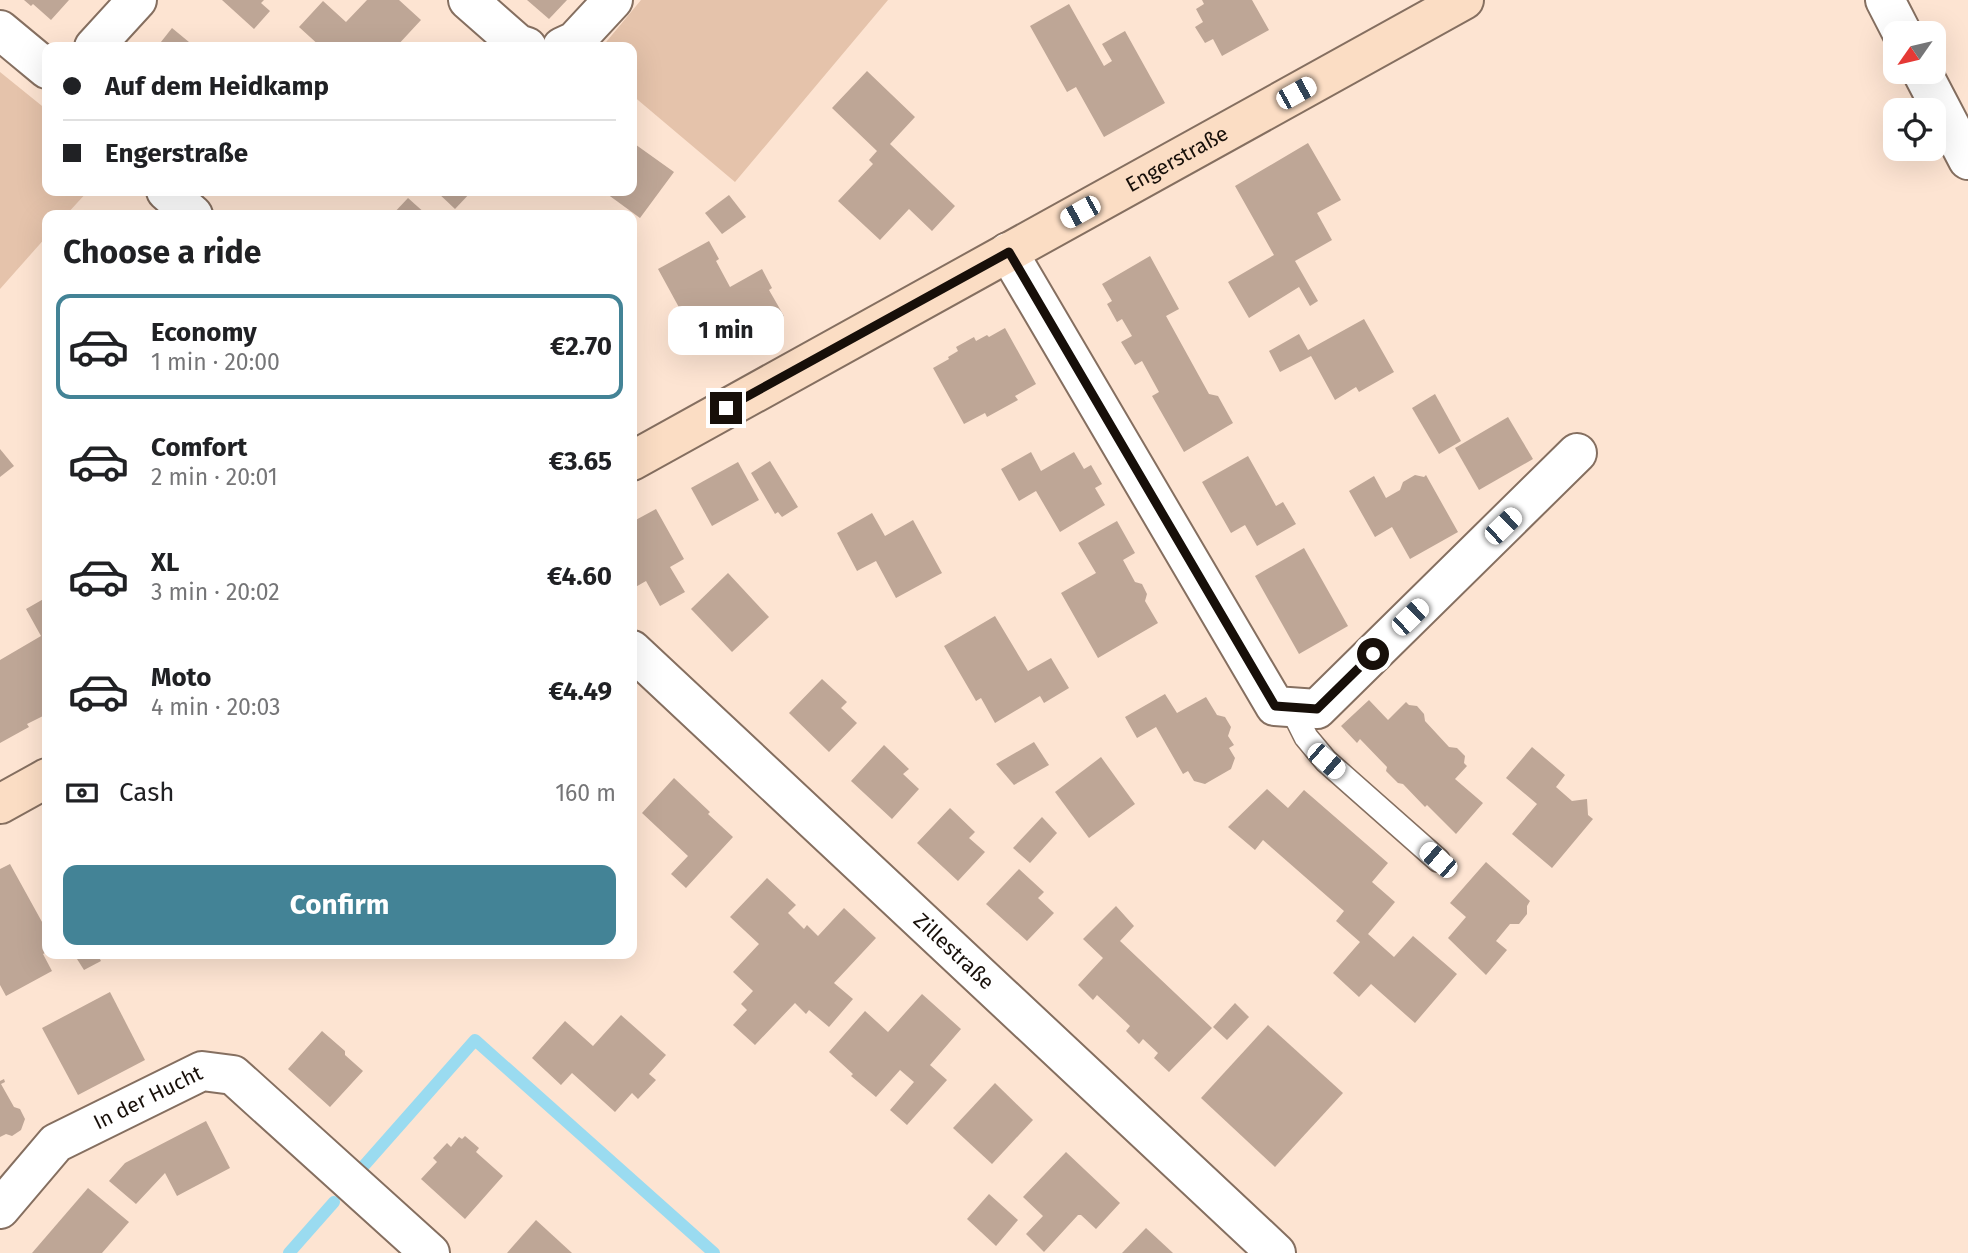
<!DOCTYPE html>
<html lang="en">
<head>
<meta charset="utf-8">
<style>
  body { margin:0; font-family:"Fira Sans",sans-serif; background:#f2f2f2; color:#202124; height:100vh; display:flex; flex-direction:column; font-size:26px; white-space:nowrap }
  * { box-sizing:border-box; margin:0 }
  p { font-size:23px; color:#757577 }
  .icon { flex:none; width:38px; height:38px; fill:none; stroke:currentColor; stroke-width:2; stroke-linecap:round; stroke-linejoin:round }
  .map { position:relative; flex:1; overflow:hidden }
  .sheet { position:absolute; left:42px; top:210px; width:595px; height:749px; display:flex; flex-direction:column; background:#fff; border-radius:14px; box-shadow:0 7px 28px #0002 }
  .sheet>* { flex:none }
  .hud { position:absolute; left:42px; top:42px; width:595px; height:154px; border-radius:14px; box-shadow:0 7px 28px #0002; display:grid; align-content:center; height:154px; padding:0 21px; background:#fff }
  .needle { width:46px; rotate:236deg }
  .fabs { position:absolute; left:1883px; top:21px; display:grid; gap:14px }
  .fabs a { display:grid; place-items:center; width:63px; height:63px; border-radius:14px; background:#fff; box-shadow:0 7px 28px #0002; font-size:35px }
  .end { position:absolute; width:32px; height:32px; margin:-16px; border:9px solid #170f09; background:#fff; box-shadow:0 0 0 4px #fff }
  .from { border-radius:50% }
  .bubble { position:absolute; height:49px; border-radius:14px; background:#fff; box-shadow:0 7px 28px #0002; font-size:23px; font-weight:700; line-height:49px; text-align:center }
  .car { position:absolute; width:21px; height:42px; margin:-21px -10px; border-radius:9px; box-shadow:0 0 5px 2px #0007; background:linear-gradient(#fff 24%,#345 0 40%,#fff 0 76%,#345 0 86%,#fff 0) }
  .hud b { display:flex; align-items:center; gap:24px; height:66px; font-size:26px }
  .hud b+b { border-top:2px solid #e0e0e0 }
  .hud i { width:18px; height:18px; background:#202124 }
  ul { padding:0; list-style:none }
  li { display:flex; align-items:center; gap:21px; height:105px; margin:0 14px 10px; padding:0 7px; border:4px solid transparent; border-radius:14px }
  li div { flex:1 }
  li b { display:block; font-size:26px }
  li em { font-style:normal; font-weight:700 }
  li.on { border-color:#438396 }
  li>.icon { width:63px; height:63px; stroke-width:1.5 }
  h2 { padding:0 21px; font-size:32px; line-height:84px }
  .pay { display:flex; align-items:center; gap:18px; height:77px; padding:0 21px; font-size:26px }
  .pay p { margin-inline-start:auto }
  .action { display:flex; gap:14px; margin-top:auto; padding:14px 21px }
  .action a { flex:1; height:80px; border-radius:14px; background:#438396; color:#fff; font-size:28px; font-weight:700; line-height:80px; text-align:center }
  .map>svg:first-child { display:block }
</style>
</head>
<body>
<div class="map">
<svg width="1968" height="1253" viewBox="0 0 1968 1253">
  <rect width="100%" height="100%" fill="#fde4d2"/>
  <g fill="#e5c3ab">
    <path d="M 641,0 L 888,0 L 735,182 L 632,95 L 632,47 L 602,47 Z"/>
    <path d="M 0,72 L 47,110 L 47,191 L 88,191 L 66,215 L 47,215 L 47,236 L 0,289 Z"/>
  </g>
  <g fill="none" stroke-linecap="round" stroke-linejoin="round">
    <g stroke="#9adbf0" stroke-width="12">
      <path d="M 361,1169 L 475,1040 L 714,1253"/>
      <path d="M 289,1253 L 334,1202"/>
    </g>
  </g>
  <g fill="#bea696">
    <path d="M 24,0 L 69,0 L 51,20 L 33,4 L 31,6 Z"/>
    <path d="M 222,0 L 264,0 L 261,3 L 270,11 L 254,29 Z"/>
    <path d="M 367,0 L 399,0 L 421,20 L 396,47 L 359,47 L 355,44 L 352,47 L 321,47 L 299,27 L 323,1 L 346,22 Z"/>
    <path d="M 527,0 L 567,0 L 549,19 Z"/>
    <path d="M 1202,0 L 1252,0 L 1269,30 L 1222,56 L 1213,39 L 1205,43 L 1195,27 L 1203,22 L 1196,9 L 1204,4 Z"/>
    <path d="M 1069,4 L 1104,66 L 1112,61 L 1102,44 L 1125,31 L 1165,103 L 1104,137 L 1076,87 L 1067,92 L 1030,26 Z"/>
    <path d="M 172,28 L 195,47 L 157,47 Z"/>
    <path d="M 867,71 L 915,117 L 890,144 L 955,206 L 932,231 L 909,209 L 880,240 L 838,201 L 873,164 L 869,160 L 877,151 L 832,108 Z"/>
    <path d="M 632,142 L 674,172 L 640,218 L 603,191 L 632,191 Z"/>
    <path d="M 1308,143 L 1341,200 L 1317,213 L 1332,240 L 1295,261 L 1318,301 L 1310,306 L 1299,287 L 1249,318 L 1228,282 L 1274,255 L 1235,186 Z"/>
    <path d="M 436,191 L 472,191 L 455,209 Z"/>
    <path d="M 729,195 L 746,217 L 722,234 L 705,213 Z"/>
    <path d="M 408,198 L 427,215 L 392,215 Z"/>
    <path d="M 709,241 L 719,259 L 716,261 L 730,287 L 762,269 L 772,288 L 769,290 L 784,316 L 731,345 L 728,342 L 705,355 L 658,269 Z"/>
    <path d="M 1150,256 L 1179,309 L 1166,316 L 1209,394 L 1218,396 L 1233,423 L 1184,452 L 1152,396 L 1159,392 L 1142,361 L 1135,365 L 1121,342 L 1132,336 L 1122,319 L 1117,322 L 1107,304 L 1112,301 L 1102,284 Z"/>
    <path d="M 1364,319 L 1394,372 L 1359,392 L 1356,387 L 1335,400 L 1311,356 L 1280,372 L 1269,351 L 1299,334 L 1308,350 Z"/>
    <path d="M 1005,328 L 1036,384 L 1015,396 L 1018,400 L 987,417 L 985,413 L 964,424 L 933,368 L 949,359 L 948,357 L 958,351 L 956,347 L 974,337 L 976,341 L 987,335 L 989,337 Z"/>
    <path d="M 1435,394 L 1461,441 L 1439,454 L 1412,408 Z"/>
    <path d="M 1508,417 L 1533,459 L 1479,490 L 1455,448 Z"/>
    <path d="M 0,449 L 14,466 L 0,477 Z"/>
    <path d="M 1031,452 L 1041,471 L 1074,452 L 1084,469 L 1091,465 L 1102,484 L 1095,488 L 1105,505 L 1060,532 L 1036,491 L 1019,501 L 1001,469 Z"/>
    <path d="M 1248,456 L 1276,506 L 1283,502 L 1296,524 L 1257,546 L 1245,525 L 1231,533 L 1202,482 Z"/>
    <path d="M 770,461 L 798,507 L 782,517 L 778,512 L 775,514 L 751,473 Z"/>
    <path d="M 738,462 L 759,500 L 712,526 L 691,488 Z"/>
    <path d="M 1415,475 L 1424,477 L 1426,475 L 1458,532 L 1410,559 L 1392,527 L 1375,537 L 1349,491 L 1374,476 L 1386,498 L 1400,490 L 1403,482 Z"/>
    <path d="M 656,509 L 684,559 L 670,567 L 685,592 L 660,606 L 646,581 L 632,589 L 632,522 Z"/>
    <path d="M 872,513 L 885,536 L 913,520 L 942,573 L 896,598 L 876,561 L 857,571 L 837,533 Z"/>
    <path d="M 1117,521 L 1135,553 L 1123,560 L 1135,582 L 1142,584 L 1147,594 L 1145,601 L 1158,623 L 1098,658 L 1061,593 L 1096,573 L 1078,543 Z"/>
    <path d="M 1304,548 L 1348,626 L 1299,654 L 1255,576 Z"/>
    <path d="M 728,573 L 769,617 L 732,652 L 691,609 Z"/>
    <path d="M 47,597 L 47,719 L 45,720 L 43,716 L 27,724 L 29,727 L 0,743 L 0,660 L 41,636 L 26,609 Z"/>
    <path d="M 995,616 L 1028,671 L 1051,658 L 1069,688 L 1044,703 L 1040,696 L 995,723 L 981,698 L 976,701 L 944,646 Z"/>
    <path d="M 822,679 L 847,702 L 841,708 L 857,723 L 829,752 L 789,713 Z"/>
    <path d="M 1165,694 L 1177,713 L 1206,697 L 1217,715 L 1225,717 L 1231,727 L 1228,736 L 1234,745 L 1229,748 L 1235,758 L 1231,769 L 1205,784 L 1194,781 L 1188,771 L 1183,774 L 1156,727 L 1137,738 L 1125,717 Z"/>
    <path d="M 1369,700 L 1388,720 L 1406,702 L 1409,705 L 1417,706 L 1424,714 L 1425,721 L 1449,747 L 1457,748 L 1465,756 L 1464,763 L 1467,766 L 1455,779 L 1483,803 L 1456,834 L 1427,805 L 1425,807 L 1403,784 L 1398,783 L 1386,771 L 1387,767 L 1360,739 L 1357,743 L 1341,726 Z"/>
    <path d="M 1034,742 L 1049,765 L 1014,785 L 996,764 Z"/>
    <path d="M 884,745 L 909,769 L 903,774 L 919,789 L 892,819 L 851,781 Z"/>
    <path d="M 1532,747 L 1565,775 L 1556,787 L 1572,801 L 1587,799 L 1588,815 L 1593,819 L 1552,868 L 1512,834 L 1537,804 L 1506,778 Z"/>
    <path d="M 1101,757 L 1135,804 L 1089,838 L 1055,792 Z"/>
    <path d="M 674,778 L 710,812 L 708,814 L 733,837 L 686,888 L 671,874 L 688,856 L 642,813 Z"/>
    <path d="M 1267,789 L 1288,808 L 1304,790 L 1388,863 L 1372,882 L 1395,902 L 1368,934 L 1394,957 L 1413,936 L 1457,974 L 1415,1023 L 1371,984 L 1359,997 L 1333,973 L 1360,942 L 1336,921 L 1344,911 L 1263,840 L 1255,850 L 1228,827 Z"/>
    <path d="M 950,808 L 975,832 L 969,838 L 985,852 L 958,881 L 917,843 Z"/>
    <path d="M 1042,817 L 1057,833 L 1030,863 L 1013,848 Z"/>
    <path d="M 1486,862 L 1530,901 L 1527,906 L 1527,914 L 1519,924 L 1510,924 L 1496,941 L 1507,950 L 1486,975 L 1448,938 L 1466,917 L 1450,903 Z"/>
    <path d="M 10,864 L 47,931 L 47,952 L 43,954 L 52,971 L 6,996 L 0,985 L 0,869 Z"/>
    <path d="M 1019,869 L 1044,892 L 1038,898 L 1054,913 L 1027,941 L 986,904 Z"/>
    <path d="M 767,878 L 796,905 L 788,913 L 804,929 L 807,925 L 818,936 L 844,908 L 876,938 L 834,983 L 853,999 L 829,1027 L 809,1010 L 806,1014 L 795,1003 L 755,1045 L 733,1025 L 747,1010 L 741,1004 L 753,991 L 733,972 L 759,944 L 730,917 Z"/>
    <path d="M 1116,906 L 1134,926 L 1120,941 L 1212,1028 L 1169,1072 L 1154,1058 L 1158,1053 L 1143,1039 L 1139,1044 L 1126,1031 L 1130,1026 L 1097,995 L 1093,1000 L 1078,985 L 1103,958 L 1083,939 Z"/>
    <path d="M 86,954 L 97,954 L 101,961 L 84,970 L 77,959 Z"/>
    <path d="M 110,992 L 145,1060 L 78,1095 L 42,1028 Z"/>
    <path d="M 922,994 L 961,1029 L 930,1065 L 947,1080 L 907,1125 L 890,1110 L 914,1082 L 900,1070 L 876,1097 L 851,1076 L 853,1074 L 829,1052 L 865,1011 L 888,1032 Z"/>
    <path d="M 1235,1003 L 1249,1017 L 1227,1040 L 1213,1027 Z"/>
    <path d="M 621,1015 L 666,1055 L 649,1074 L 656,1080 L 638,1099 L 632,1093 L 615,1112 L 572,1073 L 561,1085 L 532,1058 L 565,1021 L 593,1046 Z"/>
    <path d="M 1268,1025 L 1343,1093 L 1275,1167 L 1201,1098 Z"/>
    <path d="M 322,1031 L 345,1051 L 345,1055 L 363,1071 L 330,1107 L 288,1069 Z"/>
    <path d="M 4,1079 L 5,1082 L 1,1084 L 14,1107 L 20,1109 L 25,1119 L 21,1130 L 12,1136 L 6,1134 L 0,1137 L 0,1081 Z"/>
    <path d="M 995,1083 L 1033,1120 L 992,1164 L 953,1128 Z"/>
    <path d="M 206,1121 L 230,1168 L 177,1196 L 165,1173 L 136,1204 L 109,1181 L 125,1163 Z"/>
    <path d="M 465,1136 L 479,1148 L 476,1152 L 503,1176 L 465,1219 L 421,1179 L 437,1162 L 433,1158 L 447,1143 L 451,1147 L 459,1137 L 462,1139 Z"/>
    <path d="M 1066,1152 L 1120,1203 L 1096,1229 L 1081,1215 L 1078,1215 L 1044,1252 L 1026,1234 L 1043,1216 L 1023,1197 Z"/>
    <path d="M 88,1188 L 129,1222 L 102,1253 L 32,1253 Z"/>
    <path d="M 989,1194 L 1018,1220 L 996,1246 L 967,1219 Z"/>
    <path d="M 536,1220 L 572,1253 L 507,1253 Z"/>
    <path d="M 1146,1228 L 1173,1253 L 1122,1253 Z"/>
  </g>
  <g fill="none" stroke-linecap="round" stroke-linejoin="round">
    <defs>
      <path id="lane" d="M 1291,707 L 1306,737 L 1326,761 L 1438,860"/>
      <g id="street">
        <path d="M 468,0 L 518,44 L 527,47"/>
        <path d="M 1885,0 L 1902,33"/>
        <path d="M 0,30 L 47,69"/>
        <path d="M 94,47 L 137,0"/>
        <path d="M 562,47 L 575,41 L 613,0"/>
        <path d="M 1922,72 L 1968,160"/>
        <path d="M 166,191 L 193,215"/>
        <path d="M 1008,252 L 1275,706 L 1317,709 L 1577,453"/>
        <path id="s1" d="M 632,650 L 1276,1253"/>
        <path id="s2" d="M 0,1209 L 56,1143 L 202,1071 L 233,1075 L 430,1253"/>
      </g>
      <g id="secondary">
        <path id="s3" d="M 632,461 L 1464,0"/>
        <path d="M 0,804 L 47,778"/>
      </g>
    </defs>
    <use href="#lane" stroke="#856f60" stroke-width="26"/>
    <use href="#street" stroke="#856f60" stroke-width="42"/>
    <use href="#secondary" stroke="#856f60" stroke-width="42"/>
    <use href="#lane" stroke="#fff" stroke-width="23"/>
    <use href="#street" stroke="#fff" stroke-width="38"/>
    <use href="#secondary" stroke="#fbddc4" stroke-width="38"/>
  </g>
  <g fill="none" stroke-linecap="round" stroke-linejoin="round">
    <path stroke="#170f09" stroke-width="9" d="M 726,408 L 1009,252 L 1275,706 L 1317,709 L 1373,654"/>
  </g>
  <g text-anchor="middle" stroke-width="7" stroke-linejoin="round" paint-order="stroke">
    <g font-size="21" fill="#170f09" stroke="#fef4ed">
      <text dy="7" stroke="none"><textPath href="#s3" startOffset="623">Engerstraße</textPath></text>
      <text dy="7" stroke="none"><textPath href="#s1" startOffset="441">Zillestraße</textPath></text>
      <text dy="7" stroke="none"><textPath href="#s2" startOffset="189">In der Hucht</textPath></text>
    </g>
  </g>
</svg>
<div class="fabs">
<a><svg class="needle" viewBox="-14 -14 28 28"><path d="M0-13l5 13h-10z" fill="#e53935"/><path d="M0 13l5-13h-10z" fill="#757577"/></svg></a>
<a><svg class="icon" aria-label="locate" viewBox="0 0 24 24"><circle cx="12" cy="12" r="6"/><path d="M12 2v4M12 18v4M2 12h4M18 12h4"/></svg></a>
</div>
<i class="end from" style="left:1373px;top:654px"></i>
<i class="end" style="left:726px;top:408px"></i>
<div class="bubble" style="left:668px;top:306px;width:116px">1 min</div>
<i class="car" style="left:1296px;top:93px;rotate:61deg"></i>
<i class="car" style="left:1080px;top:212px;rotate:241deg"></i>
<i class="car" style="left:1503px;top:526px;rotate:46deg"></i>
<i class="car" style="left:1410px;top:617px;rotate:46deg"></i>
<i class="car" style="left:1326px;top:761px;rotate:131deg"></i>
<i class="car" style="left:1438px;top:860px;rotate:311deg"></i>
<div class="hud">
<b><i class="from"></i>Auf dem Heidkamp</b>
<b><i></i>Engerstraße</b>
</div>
<section class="sheet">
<h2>Choose a ride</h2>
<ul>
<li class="on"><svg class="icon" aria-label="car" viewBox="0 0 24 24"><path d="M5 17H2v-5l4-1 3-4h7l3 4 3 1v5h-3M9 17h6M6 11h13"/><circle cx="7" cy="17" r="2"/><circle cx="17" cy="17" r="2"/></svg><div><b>Economy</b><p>1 min · 20:00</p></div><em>€2.70</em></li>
<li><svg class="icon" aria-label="car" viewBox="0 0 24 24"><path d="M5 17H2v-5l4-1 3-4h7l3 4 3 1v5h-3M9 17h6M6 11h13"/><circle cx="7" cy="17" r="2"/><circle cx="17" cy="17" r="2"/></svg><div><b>Comfort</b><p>2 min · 20:01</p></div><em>€3.65</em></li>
<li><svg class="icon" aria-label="car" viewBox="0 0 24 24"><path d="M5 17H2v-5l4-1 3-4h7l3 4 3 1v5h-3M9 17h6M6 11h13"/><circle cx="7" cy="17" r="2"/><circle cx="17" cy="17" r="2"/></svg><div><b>XL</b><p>3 min · 20:02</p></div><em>€4.60</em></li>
<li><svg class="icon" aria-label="car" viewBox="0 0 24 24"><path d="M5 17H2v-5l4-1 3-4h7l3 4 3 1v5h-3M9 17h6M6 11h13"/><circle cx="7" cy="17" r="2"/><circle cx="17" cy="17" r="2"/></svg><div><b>Moto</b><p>4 min · 20:03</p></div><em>€4.49</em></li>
</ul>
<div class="pay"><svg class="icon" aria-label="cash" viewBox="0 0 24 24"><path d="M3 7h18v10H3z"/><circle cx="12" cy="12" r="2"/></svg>Cash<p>160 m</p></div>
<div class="action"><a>Confirm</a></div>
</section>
</div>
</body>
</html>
